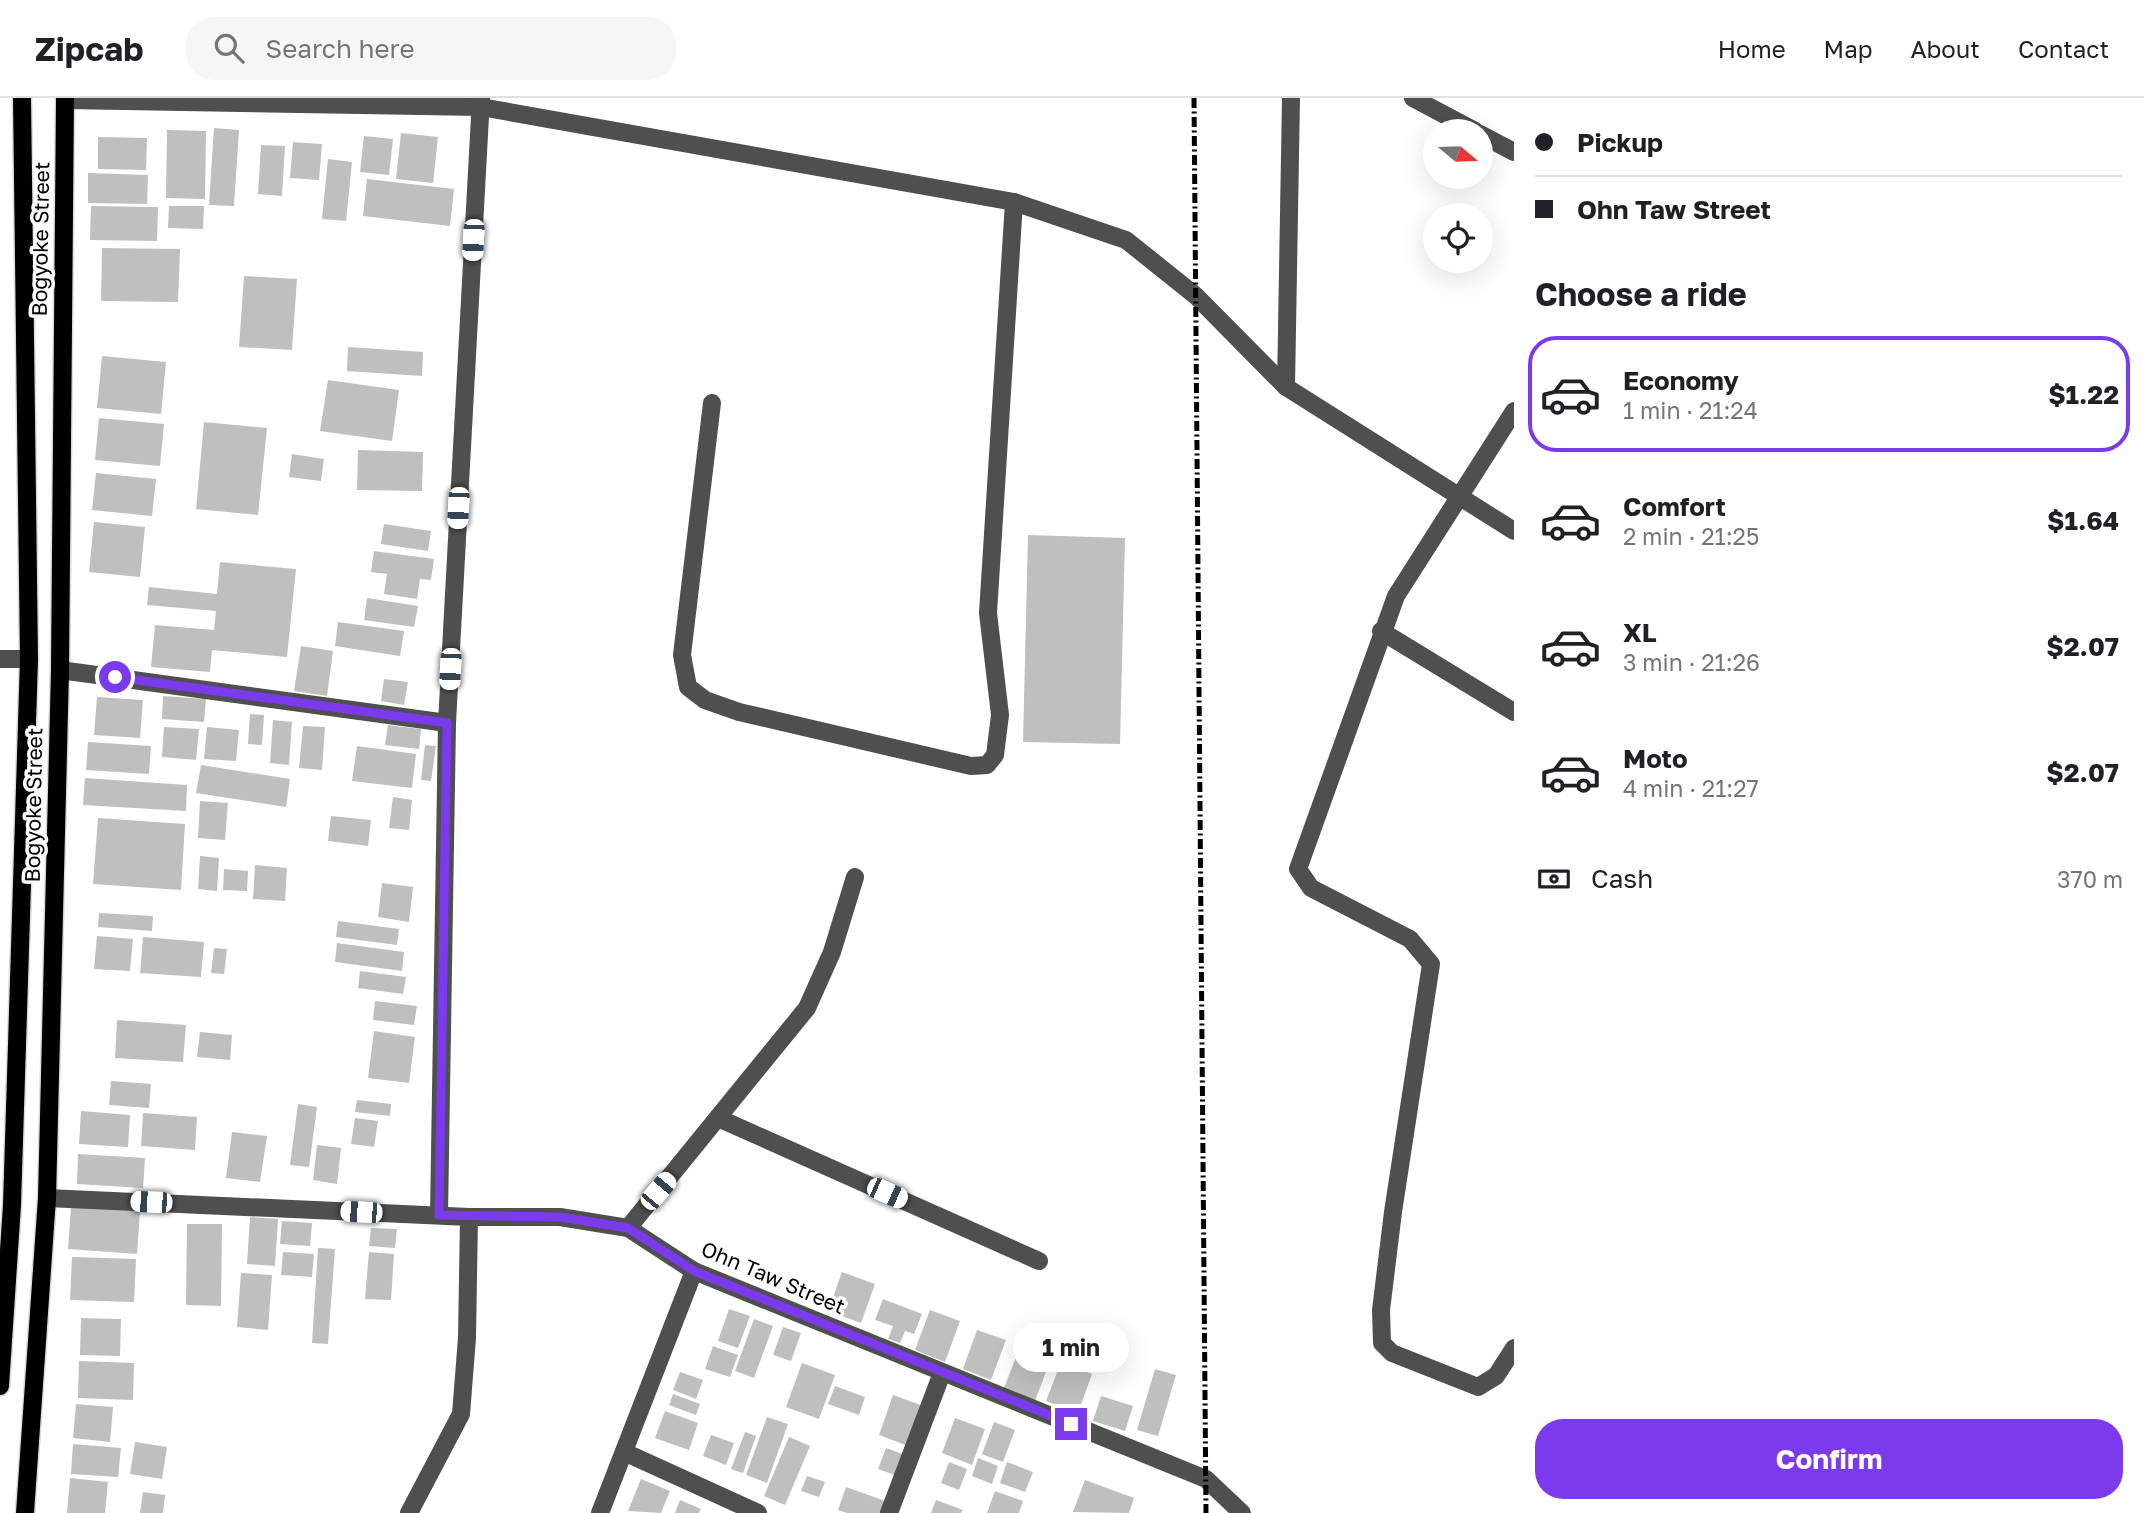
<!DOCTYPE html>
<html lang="en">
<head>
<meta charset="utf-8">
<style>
  body { margin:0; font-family:"Golos Text",sans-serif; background:#f6f6f6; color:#202124; height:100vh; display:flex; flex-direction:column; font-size:26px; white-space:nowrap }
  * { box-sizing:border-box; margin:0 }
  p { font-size:23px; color:#757577 }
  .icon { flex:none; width:38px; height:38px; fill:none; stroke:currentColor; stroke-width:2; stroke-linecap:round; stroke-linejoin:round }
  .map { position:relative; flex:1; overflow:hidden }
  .drawer { display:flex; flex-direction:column; background:#fff; width:630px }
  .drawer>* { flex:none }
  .hud { display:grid; align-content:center; height:154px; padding:0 21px; background:#fff }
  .needle { width:46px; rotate:109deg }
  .fabs { position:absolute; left:1423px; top:21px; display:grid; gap:14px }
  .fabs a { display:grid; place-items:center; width:70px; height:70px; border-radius:50%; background:#fff; box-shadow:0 7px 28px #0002; font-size:35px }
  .end { position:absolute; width:32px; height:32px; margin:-16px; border:9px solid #7c3aed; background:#fff; box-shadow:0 0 0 4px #fff }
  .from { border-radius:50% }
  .bubble { position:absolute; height:49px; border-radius:24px; background:#fff; box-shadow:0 7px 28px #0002; font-size:23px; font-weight:700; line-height:49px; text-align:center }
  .car { position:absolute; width:21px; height:42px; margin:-21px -10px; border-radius:9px; box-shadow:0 0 5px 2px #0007; background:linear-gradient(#fff 24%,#345 0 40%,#fff 0 76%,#345 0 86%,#fff 0) }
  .hud b { display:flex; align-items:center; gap:24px; height:66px; font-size:26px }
  .hud b+b { border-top:2px solid #e0e0e0 }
  .hud i { width:18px; height:18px; background:#202124 }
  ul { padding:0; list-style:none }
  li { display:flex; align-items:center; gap:21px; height:116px; margin:0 14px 10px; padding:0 7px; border:4px solid transparent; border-radius:28px }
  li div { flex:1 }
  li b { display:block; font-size:26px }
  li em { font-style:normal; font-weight:700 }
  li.on { border-color:#7c3aed }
  li>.icon { width:63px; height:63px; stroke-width:1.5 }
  h2 { padding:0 21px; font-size:32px; line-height:84px }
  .pay { display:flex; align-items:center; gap:18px; height:77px; padding:0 21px; font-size:26px }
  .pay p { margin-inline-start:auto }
  .primary-button { display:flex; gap:14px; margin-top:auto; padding:14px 21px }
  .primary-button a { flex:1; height:80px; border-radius:28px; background:#7c3aed; color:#fff; font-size:28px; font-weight:700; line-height:80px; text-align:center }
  header { display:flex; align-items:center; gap:42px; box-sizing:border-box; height:98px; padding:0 35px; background:#fff; border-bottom:2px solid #e0e0e0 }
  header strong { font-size:33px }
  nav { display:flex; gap:38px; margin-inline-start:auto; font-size:24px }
  .search { width:490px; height:63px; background:#f6f6f6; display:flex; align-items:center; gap:18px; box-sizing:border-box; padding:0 24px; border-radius:28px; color:#757577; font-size:26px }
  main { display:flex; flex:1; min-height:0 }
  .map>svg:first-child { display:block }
</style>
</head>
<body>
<header>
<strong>Zipcab</strong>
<div class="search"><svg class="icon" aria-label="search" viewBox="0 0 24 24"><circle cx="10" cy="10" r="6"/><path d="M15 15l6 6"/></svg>Search here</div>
<nav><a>Home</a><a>Map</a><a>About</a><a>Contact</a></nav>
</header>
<main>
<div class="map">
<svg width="1514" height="1415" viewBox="0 0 1514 1415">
  <rect width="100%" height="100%" fill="#fff"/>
  <g fill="#bfbfbf">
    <path d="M 214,30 L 239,32 L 234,108 L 209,107 Z"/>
    <path d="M 167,32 L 206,33 L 205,101 L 166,100 Z"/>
    <path d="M 401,35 L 438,39 L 433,85 L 396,81 Z"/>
    <path d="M 364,38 L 393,41 L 389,77 L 360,74 Z"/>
    <path d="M 98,39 L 147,40 L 146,72 L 98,71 Z"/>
    <path d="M 293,44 L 322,46 L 319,82 L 290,80 Z"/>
    <path d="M 261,47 L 285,48 L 282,98 L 258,96 Z"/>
    <path d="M 328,61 L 352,64 L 346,123 L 322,121 Z"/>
    <path d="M 88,75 L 148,77 L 147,106 L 88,105 Z"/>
    <path d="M 367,81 L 454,91 L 450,128 L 363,118 Z"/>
    <path d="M 91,108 L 158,109 L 157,143 L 90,142 Z"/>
    <path d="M 169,108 L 204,108 L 203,131 L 168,130 Z"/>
    <path d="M 102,150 L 180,151 L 178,204 L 101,203 Z"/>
    <path d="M 244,178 L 297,181 L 292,252 L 239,249 Z"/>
    <path d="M 348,249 L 423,254 L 422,278 L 347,273 Z"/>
    <path d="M 102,258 L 166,264 L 161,316 L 97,310 Z"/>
    <path d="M 328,282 L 399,292 L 392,343 L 320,333 Z"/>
    <path d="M 99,320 L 164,326 L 160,368 L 95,362 Z"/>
    <path d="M 204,324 L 267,330 L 258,417 L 196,411 Z"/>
    <path d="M 358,352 L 423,354 L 422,393 L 357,392 Z"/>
    <path d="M 292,356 L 324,361 L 321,383 L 289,379 Z"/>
    <path d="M 96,375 L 156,381 L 152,418 L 92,412 Z"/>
    <path d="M 94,424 L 145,429 L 140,479 L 89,474 Z"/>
    <path d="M 384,426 L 431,433 L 428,453 L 381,446 Z"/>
    <path d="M 1028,437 L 1125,440 L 1120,646 L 1023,644 Z"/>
    <path d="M 374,453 L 434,461 L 431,482 L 420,481 L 417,501 L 384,496 L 387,476 L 371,474 Z"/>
    <path d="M 220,464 L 296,471 L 287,559 L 212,552 L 210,574 L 151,569 L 155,527 L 214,532 L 216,513 L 147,507 L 149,489 L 217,496 Z"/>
    <path d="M 367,500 L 418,508 L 414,529 L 364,522 Z"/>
    <path d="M 338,524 L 404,533 L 400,558 L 335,548 Z"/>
    <path d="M 301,548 L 333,553 L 327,598 L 294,593 Z"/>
    <path d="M 384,581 L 408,584 L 404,607 L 381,603 Z"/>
    <path d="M 163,598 L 206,601 L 204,624 L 162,621 Z"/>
    <path d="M 97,599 L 143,602 L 140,640 L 94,637 Z"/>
    <path d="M 250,616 L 264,617 L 262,647 L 248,646 Z"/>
    <path d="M 273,622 L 292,624 L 289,667 L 270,665 Z"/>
    <path d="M 388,627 L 421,631 L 419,651 L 385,647 Z"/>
    <path d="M 303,628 L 325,629 L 322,672 L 299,670 Z"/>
    <path d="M 164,629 L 199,631 L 196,662 L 162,659 Z"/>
    <path d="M 207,629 L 239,632 L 236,663 L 204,661 Z"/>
    <path d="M 88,644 L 151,648 L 149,676 L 86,672 Z"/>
    <path d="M 425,647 L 436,648 L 431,683 L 421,682 Z"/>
    <path d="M 357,648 L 416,656 L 412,690 L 352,683 Z"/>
    <path d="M 201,667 L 290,681 L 286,709 L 196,695 Z"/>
    <path d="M 85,680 L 187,687 L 186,713 L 83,707 Z"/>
    <path d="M 393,699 L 412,702 L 409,732 L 389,730 Z"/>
    <path d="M 200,703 L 228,705 L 225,742 L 198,740 Z"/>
    <path d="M 331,718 L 371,722 L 368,748 L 328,743 Z"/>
    <path d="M 98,720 L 185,726 L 181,792 L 93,786 Z"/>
    <path d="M 200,758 L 219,760 L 217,793 L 198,791 Z"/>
    <path d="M 255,767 L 287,770 L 285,803 L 253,801 Z"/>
    <path d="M 224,771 L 248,773 L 247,793 L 223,792 Z"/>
    <path d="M 382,785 L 413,789 L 409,824 L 378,819 Z"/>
    <path d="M 99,815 L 153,818 L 152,833 L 98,829 Z"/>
    <path d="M 338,823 L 399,831 L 397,847 L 336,839 Z"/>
    <path d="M 97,838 L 133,841 L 130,873 L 94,871 Z"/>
    <path d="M 143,839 L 204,844 L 201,879 L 140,875 Z"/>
    <path d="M 337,845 L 404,854 L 402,873 L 335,864 Z"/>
    <path d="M 214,850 L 227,851 L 224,876 L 211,875 Z"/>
    <path d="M 360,873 L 406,879 L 403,896 L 358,890 Z"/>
    <path d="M 375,903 L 417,908 L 414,927 L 373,922 Z"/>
    <path d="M 117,922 L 186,927 L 183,964 L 115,960 Z"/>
    <path d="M 374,933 L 415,939 L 409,985 L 368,980 Z"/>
    <path d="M 200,934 L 232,937 L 230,962 L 197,959 Z"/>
    <path d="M 111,983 L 151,986 L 149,1010 L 109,1007 Z"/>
    <path d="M 357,1002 L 391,1006 L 390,1018 L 355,1014 Z"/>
    <path d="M 298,1006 L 317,1009 L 309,1069 L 290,1067 Z"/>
    <path d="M 81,1013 L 130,1017 L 128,1049 L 79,1046 Z"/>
    <path d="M 143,1015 L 197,1019 L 195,1052 L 141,1048 Z"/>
    <path d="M 355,1020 L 378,1023 L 374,1049 L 351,1046 Z"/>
    <path d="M 232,1034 L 267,1038 L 260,1084 L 226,1080 Z"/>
    <path d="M 317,1047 L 341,1050 L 337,1086 L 313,1082 Z"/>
    <path d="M 78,1056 L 145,1060 L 143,1090 L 77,1086 Z"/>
    <path d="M 71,1108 L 140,1113 L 137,1156 L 68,1151 Z"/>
    <path d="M 250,1119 L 278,1121 L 275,1168 L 247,1166 Z"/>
    <path d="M 282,1123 L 312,1125 L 310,1148 L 280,1146 Z"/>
    <path d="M 187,1126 L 222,1126 L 221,1208 L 186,1207 Z"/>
    <path d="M 371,1130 L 397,1131 L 395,1150 L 369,1148 Z"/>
    <path d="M 318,1150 L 335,1151 L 328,1246 L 312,1245 Z"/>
    <path d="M 283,1154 L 314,1156 L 312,1179 L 281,1177 Z"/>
    <path d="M 369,1154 L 394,1156 L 391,1202 L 365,1201 Z"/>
    <path d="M 72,1159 L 136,1161 L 134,1204 L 70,1202 Z"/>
    <path d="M 842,1174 L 875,1186 L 861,1225 L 828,1213 Z"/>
    <path d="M 241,1175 L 272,1177 L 268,1232 L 237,1229 Z"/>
    <path d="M 883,1201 L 922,1216 L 914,1236 L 905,1233 L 900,1245 L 888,1241 L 893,1228 L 875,1222 Z"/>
    <path d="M 729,1211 L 750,1218 L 738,1250 L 718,1243 Z"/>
    <path d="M 930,1212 L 960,1223 L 945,1264 L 915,1252 Z"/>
    <path d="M 81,1220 L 121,1221 L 120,1258 L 80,1257 Z"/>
    <path d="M 754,1221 L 773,1228 L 754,1280 L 735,1273 Z"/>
    <path d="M 783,1229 L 801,1235 L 791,1263 L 773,1257 Z"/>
    <path d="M 977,1232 L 1006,1242 L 991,1282 L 963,1271 Z"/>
    <path d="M 1021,1246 L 1052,1258 L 1035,1303 L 1004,1290 Z"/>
    <path d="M 713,1248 L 738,1257 L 730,1279 L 705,1271 Z"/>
    <path d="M 79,1263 L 134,1265 L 133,1302 L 78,1300 Z"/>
    <path d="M 1061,1264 L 1092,1276 L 1078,1315 L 1046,1303 Z"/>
    <path d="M 802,1265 L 835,1277 L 819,1321 L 786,1309 Z"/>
    <path d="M 1155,1271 L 1176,1277 L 1158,1338 L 1137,1332 Z"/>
    <path d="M 680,1274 L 703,1282 L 696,1301 L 673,1292 Z"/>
    <path d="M 835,1288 L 865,1299 L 859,1317 L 828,1306 Z"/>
    <path d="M 673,1296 L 700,1306 L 696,1317 L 669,1307 Z"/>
    <path d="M 893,1297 L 926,1309 L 911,1349 L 879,1337 Z"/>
    <path d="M 1101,1298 L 1133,1308 L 1125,1333 L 1093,1323 Z"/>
    <path d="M 76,1306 L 113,1309 L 110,1344 L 73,1340 Z"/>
    <path d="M 665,1313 L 698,1325 L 689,1352 L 655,1340 Z"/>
    <path d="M 767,1319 L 788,1326 L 767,1385 L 746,1377 Z"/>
    <path d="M 955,1320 L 985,1331 L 972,1367 L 942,1355 Z"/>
    <path d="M 994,1324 L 1015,1332 L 1003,1364 L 982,1356 Z"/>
    <path d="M 745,1334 L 756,1338 L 743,1375 L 731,1371 Z"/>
    <path d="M 711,1337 L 734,1345 L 726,1367 L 703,1358 Z"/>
    <path d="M 789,1339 L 810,1348 L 785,1407 L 764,1398 Z"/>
    <path d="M 135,1344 L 167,1349 L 162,1381 L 130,1376 Z"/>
    <path d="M 73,1346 L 121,1350 L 118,1379 L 71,1376 Z"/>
    <path d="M 886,1350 L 908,1358 L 900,1379 L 878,1371 Z"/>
    <path d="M 978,1360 L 998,1368 L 992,1386 L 972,1378 Z"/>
    <path d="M 949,1364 L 967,1371 L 959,1392 L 941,1385 Z"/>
    <path d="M 1007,1364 L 1033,1374 L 1025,1394 L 1000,1385 Z"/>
    <path d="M 807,1378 L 825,1384 L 819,1399 L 801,1393 Z"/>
    <path d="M 70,1380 L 108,1384 L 105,1415 L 67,1415 Z"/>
    <path d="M 641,1381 L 670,1393 L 661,1415 L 628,1413 Z"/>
    <path d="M 1085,1382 L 1134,1400 L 1129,1415 L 1073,1414 Z"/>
    <path d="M 846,1389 L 888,1404 L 884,1415 L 847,1415 L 838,1412 Z"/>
    <path d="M 995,1393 L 1023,1403 L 1019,1415 L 987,1415 Z"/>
    <path d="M 143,1394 L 165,1397 L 163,1415 L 140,1415 Z"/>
    <path d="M 680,1402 L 701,1411 L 699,1415 L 675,1415 Z"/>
    <path d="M 936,1402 L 963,1412 L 961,1415 L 931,1415 Z"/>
  </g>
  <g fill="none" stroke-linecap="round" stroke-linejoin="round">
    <defs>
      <g id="major">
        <path d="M 0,1288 L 12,1107 L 29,561 L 22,0"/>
        <path d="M 25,1415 L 47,1100 L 60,572 L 65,0"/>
      </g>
    </defs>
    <use href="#major" stroke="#dbdbdb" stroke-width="21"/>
    <g stroke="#4f4f4f" stroke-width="18">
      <path d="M 1413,0 L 1475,33"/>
      <path d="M 65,2 L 481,9 L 1014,104 L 1126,142 L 1196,198 L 1286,289 L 1514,433"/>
      <path d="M 1480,36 L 1514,54"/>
      <path d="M 1286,289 L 1291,0"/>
      <path d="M 712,305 L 682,557 L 688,589 L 705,602 L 739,614 L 971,668 L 987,667 L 995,657 L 1000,617 L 988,515 L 1014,104"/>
      <path d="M 1514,313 L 1396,498 L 1298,771 L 1311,790 L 1410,841 L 1431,866 L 1393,1114 L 1381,1212 L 1382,1245 L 1392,1255 L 1478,1289 L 1496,1278 L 1514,1250"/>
      <path d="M 1381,533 L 1514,614"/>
      <path d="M 0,561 L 29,561"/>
      <path d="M 60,572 L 447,625"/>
      <path d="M 718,1020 L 1039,1163"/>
      <path d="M 47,1100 L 469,1119 L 560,1119 L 628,1130 L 694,1173 L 1206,1381 L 1242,1415"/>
      <path d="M 439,1117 L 447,625 L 481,0"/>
      <path d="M 628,1130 L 807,910 L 832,854 L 855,779"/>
      <path d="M 624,1354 L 758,1415"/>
      <path d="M 409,1415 L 461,1316 L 467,1240 L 469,1119"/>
      <path d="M 600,1415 L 694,1173"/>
      <path d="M 889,1415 L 942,1275"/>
    </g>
    <use href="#major" stroke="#000" stroke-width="18"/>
    <path stroke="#000" stroke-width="5" stroke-dasharray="10 3.5 2 3.5" stroke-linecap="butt" d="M 1194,0 L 1206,1415"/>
  </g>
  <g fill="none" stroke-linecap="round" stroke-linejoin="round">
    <path stroke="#7c3aed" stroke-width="9" d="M 115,579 L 447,625 L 439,1117 L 560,1119 L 628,1130 L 694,1173 L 1071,1326"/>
  </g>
  <g text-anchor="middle" stroke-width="7" stroke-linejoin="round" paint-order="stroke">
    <g font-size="21" fill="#000" stroke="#fff">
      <text transform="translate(41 141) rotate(-89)" y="7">Bogyoke Street</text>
      <text transform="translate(34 707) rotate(-89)" y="7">Bogyoke Street</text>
      <text transform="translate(773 1180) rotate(23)" y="7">Ohn Taw Street</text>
    </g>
  </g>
</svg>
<div class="fabs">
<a><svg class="needle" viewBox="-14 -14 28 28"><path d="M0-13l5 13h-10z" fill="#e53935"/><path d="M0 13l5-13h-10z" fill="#757577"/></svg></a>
<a><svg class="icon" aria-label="locate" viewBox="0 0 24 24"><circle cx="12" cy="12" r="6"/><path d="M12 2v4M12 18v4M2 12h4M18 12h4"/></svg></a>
</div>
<i class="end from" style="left:115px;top:579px"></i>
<i class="end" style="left:1071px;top:1326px"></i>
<div class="bubble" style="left:1013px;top:1225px;width:116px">1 min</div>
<i class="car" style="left:473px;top:142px;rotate:183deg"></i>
<i class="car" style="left:458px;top:410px;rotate:183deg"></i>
<i class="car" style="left:450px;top:571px;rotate:183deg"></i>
<i class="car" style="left:658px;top:1093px;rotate:40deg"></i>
<i class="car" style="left:887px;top:1095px;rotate:114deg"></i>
<i class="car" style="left:151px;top:1104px;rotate:272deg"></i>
<i class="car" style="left:361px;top:1114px;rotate:273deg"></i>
</div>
<section class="drawer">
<div class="hud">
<b><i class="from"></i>Pickup</b>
<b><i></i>Ohn Taw Street</b>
</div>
<h2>Choose a ride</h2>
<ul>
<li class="on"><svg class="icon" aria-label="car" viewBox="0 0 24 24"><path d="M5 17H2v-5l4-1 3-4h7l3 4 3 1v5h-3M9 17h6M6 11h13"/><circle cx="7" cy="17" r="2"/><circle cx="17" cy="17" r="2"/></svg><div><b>Economy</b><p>1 min · 21:24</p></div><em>$1.22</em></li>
<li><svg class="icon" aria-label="car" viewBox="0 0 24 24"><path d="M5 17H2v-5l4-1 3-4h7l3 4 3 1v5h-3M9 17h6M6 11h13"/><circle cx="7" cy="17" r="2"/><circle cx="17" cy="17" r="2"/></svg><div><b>Comfort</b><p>2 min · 21:25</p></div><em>$1.64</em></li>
<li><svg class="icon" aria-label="car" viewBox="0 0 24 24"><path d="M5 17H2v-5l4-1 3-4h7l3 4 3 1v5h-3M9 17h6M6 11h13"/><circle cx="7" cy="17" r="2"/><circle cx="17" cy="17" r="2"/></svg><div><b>XL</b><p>3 min · 21:26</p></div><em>$2.07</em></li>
<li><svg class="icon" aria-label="car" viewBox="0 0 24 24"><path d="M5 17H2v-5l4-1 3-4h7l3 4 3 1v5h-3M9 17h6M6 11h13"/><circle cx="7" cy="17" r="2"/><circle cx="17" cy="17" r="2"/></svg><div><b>Moto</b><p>4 min · 21:27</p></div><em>$2.07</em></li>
</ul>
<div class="pay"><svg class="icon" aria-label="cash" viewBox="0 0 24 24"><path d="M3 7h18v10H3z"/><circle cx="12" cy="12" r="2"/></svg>Cash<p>370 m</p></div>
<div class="primary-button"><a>Confirm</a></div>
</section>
</main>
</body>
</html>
